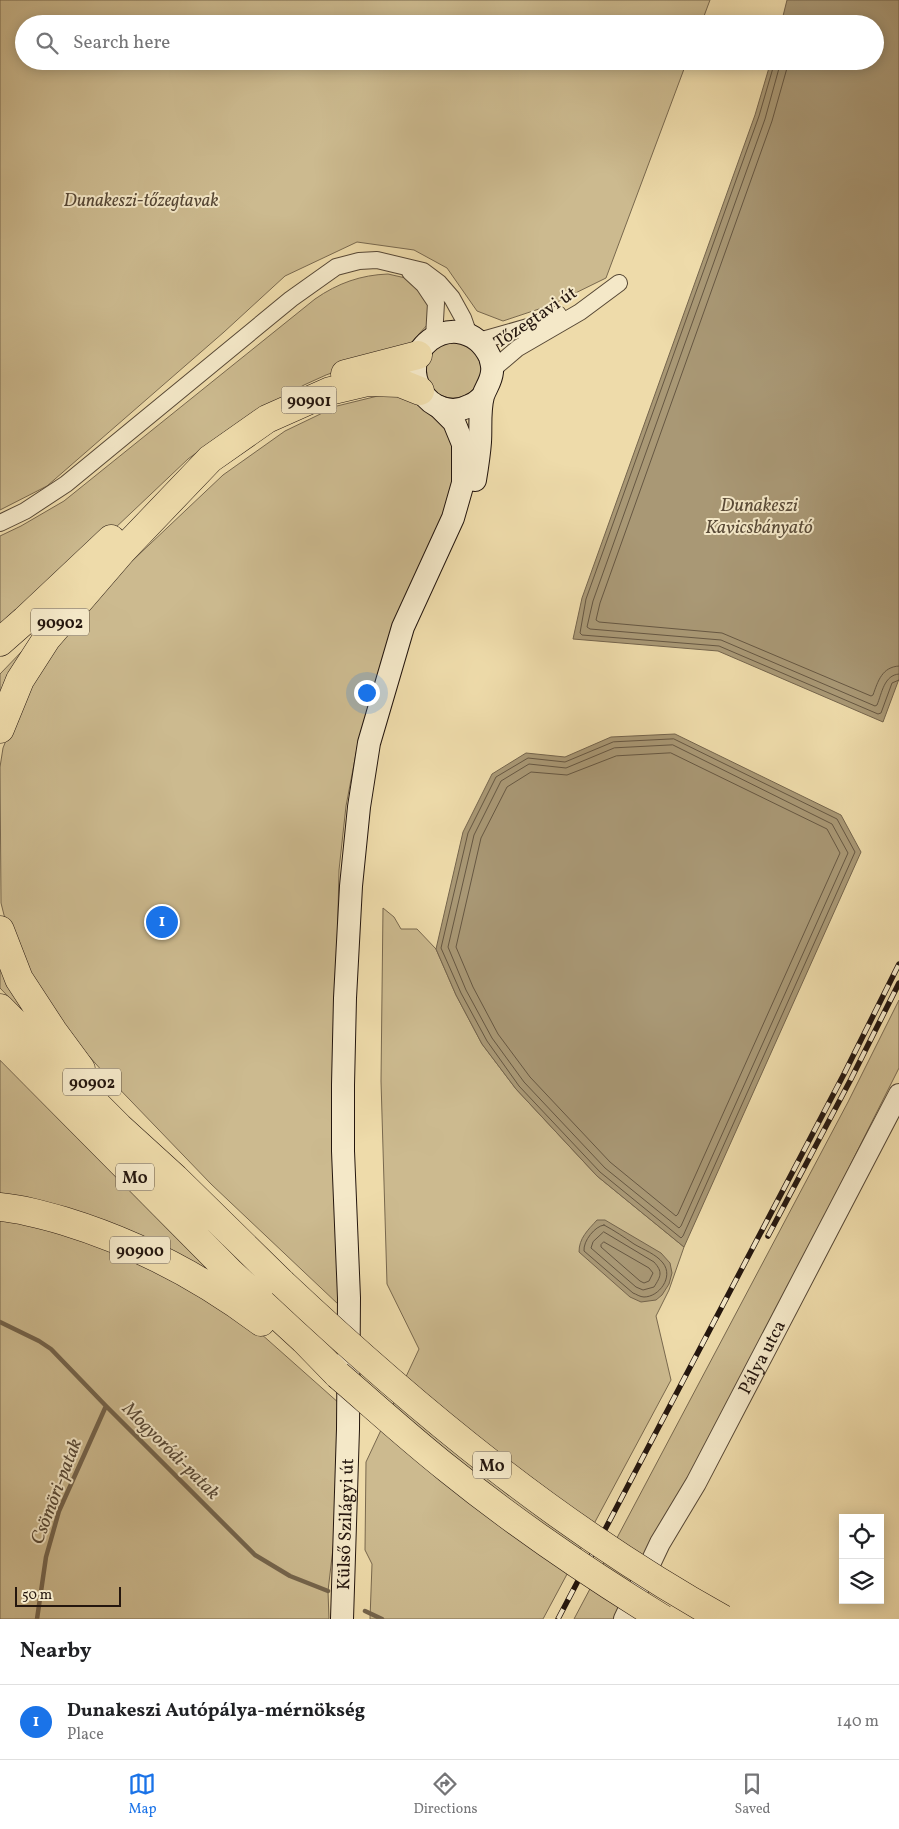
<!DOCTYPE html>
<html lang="en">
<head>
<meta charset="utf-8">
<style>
	:root { --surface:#fff; --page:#f6f6f6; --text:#202124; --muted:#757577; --line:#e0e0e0; --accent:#1a73e8 }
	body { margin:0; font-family:Vollkorn,serif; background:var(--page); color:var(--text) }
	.controls { position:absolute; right:15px; bottom:15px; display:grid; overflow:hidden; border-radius:0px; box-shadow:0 2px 12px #0003 }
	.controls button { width:45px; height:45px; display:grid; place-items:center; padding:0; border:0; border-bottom:1px solid var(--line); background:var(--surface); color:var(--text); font:25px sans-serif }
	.scale { position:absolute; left:15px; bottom:12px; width:106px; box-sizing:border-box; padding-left:5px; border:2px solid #24160e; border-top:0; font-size:14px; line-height:18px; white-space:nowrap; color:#24160e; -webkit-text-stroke:4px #f4e8c8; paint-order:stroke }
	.you { position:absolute; left:366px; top:692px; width:18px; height:18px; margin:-12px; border:4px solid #fff; border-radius:50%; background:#1a73e8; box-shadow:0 0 0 8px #1a73e833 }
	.badge { display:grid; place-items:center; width:32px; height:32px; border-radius:50%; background:var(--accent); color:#fff; font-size:16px; font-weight:700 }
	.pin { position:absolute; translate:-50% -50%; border:2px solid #fff; box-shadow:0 1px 5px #0006 }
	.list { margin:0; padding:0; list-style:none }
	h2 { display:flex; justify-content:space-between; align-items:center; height:65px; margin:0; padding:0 20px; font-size:21px }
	h2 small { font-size:16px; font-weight:400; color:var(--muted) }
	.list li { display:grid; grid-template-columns:32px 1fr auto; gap:15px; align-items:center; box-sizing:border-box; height:75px; padding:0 20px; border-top:1px solid var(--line) }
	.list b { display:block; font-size:19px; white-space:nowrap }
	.list p { margin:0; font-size:16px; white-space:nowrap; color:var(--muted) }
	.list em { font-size:16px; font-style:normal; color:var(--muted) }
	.icon { flex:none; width:28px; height:28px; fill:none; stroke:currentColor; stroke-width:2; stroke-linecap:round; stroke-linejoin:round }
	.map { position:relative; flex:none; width:899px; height:1619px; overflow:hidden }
	.search { position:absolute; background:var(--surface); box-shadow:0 2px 12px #0003; left:15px; right:15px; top:15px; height:55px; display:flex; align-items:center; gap:12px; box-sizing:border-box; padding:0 18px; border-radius:28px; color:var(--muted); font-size:19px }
	.sheet { height:140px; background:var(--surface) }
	nav { display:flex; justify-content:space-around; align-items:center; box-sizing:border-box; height:70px; border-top:1px solid var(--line); background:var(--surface); font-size:14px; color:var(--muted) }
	nav a { display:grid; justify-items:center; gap:2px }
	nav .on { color:var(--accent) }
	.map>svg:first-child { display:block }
	.green { fill:#ccba8f; stroke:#78684e }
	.water { fill:#a99875; stroke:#74644c }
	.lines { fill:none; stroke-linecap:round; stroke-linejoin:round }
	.shore { stroke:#665742; stroke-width:1 }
	.stream { stroke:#74644c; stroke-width:4.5 }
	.minor-casing { stroke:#564735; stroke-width:18 }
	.tertiary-casing { stroke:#564735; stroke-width:22 }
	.secondary-casing { stroke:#24160e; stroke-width:24 }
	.trunk-casing { stroke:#24160e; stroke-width:29 }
	.minor { stroke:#f4e8c8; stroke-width:16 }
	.tertiary { stroke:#f4e8c8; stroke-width:20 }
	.secondary { stroke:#f4e8c8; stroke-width:22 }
	.trunk { stroke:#eedbaa; stroke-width:28 }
	.rail-casing { stroke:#24160e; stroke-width:5.5 }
	.rail { stroke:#f4e8c8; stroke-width:4; stroke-dasharray:11; stroke-linecap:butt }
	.trunk-bridge-casing { stroke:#24160e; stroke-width:29; stroke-linecap:butt }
	.trunk-bridge { stroke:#eedbaa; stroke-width:28 }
	.labels { text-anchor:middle; stroke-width:4; stroke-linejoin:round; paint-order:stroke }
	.shield { fill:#f4e8c8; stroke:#625546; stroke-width:1 }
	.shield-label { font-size:16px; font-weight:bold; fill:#24160e }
	.park-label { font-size:18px; font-style:italic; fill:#564735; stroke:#f4e8c8 }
	.street-label { font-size:18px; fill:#24160e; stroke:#f4e8c8 }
	.water-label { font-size:19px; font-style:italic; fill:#594a37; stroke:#f4e8c8 }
</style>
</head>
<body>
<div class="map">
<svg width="899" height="1619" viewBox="0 0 899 1619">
	<rect width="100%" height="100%" fill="#eedbaa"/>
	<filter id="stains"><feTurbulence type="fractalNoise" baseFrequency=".004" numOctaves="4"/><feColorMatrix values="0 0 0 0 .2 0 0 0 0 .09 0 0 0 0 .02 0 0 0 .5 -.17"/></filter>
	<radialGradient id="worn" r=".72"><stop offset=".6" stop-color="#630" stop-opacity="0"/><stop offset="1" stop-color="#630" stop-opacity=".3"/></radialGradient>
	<path class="green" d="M 0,0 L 710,0 L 701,24 L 24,24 L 24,61 L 687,61 L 606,278 L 551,305 L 503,321 L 477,311 L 447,268 L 414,250 L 357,242 L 285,276 L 224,332 L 47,486 L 0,510 Z
		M 388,274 L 410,279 L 428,301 L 428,324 L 409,345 L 326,375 L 304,385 L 261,409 L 226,431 L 188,459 L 0,637 L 0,536 L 21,526 L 64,501 L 315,299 C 338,283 361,275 388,274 Z
		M425 370a28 28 0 1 1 56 0a28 28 0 1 1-56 0Z
		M 390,393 L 406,396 L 451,429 L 455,488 L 359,738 L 346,806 L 339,870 L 336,998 L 339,1305 L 211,1184 L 104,1073 L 53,1016 L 7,927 L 1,903 L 0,767 L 3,748 L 18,710 L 65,627 L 131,562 L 223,475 L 285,431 L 337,406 Z
		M 26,647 L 0,703 L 0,674 Z
		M 383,908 L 394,917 L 401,929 L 417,929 L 436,949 L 456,995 L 482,1044 L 516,1089 L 597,1176 L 684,1247 L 669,1290 L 656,1316 L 671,1380 L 543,1619 L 370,1619 L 372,1564 L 365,1550 L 366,1462 L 419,1349 L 387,1284 L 381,1081 Z
		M 0,956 L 36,1022 L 25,1014 L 0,988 Z
		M 899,1000 L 899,1068 L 816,1233 L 616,1619 L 574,1619 L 848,1102 Z
		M 0,1057 L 217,1274 L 0,1199 Z
		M 0,1212 L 80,1232 L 233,1309 L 340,1404 L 335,1531 L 328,1591 L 329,1619 L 0,1619 Z"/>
	<path class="water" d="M 787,0 L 899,0 L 899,679 L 883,722 L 718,651 L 573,639 L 582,598 L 755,115 L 771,61 L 875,61 L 875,24 L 781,24 Z
		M 675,734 L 841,815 L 861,852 L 684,1247 L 597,1176 L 516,1089 L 482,1044 L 456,995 L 436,949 L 463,832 L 492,774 L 526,753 L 565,757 L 611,737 Z
		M 597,1220 L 605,1220 L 661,1253 L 670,1263 L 672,1273 L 669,1284 L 662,1295 L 656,1300 L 641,1302 L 630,1297 L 579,1252 C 579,1238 588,1230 597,1220 Z"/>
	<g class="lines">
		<path class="shore" d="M 775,61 L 759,116 L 586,599 L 580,633 L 582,635 L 719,646 L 878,714 L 881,713 L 892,683 L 899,680
			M 781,61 L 765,119 L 593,601 L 587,627 L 590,629 L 721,640 L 875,706 L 877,705 C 882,693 884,675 899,674
			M 789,61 L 772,121 L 600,603 L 596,620 L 599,622 L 722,633 L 871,696 L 873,695 C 878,681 882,667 899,666
			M 674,739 L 837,819 L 855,852 L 683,1236 L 681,1238 L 600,1172 L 519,1086 L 487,1041 L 461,993 L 441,948 L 468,833 L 496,777 L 528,758 L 565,762 L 613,742 Z
			M 673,745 L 832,824 L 848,853 L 681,1226 L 679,1228 L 605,1168 L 524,1082 L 492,1038 L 466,990 L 448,947 L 474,835 L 501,781 L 529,764 L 566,768 L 614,748 Z
			M 671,753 L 827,829 L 840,853 L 678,1214 L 676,1216 L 610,1162 L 530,1077 L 498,1034 L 473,987 L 456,947 L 481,838 L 507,787 L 531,772 L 567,775 L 616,756 Z
			M 604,1225 C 615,1231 624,1237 634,1244 C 644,1250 656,1254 663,1263 C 674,1277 659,1297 644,1297 C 640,1297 636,1294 633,1293 L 584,1251 C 583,1241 595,1226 604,1225 Z
			M 604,1232 L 654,1262 C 663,1272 661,1276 654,1287 L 643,1290 L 636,1287 L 591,1248 L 593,1242 Z
			M 604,1242 L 649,1268 L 653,1273 L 649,1281 L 644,1283 L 640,1281 L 601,1247 L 601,1245 Z"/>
		<path class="stream" d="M 0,1322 L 39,1341 L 51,1349 L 106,1406 L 255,1555 L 290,1576 L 328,1591
			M 365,1611 L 382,1619
			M 37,1619 L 46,1557 L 59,1511 L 106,1406"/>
		<g class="minor-casing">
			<path id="minor" d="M 410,272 L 424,285 L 436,303 L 434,337
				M 479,341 L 528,327 L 558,314
				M 492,370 L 518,348 L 580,312 L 619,283
				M 0,523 L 25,511 L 66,484 L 291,299 L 336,267 L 359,261 L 377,260 L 423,271 L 439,283 L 452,298 L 463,318 L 469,335"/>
		</g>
		<g class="tertiary-casing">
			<g id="tertiary">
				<path id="s1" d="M 624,1619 L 660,1543 L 696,1483 L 899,1094"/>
			</g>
		</g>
		<g class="secondary-casing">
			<g id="secondary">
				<path d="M 475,480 C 477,468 479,455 480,442 C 481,427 479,411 483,396 C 486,387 491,382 492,372 C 493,367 491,361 490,357 C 484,344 473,334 458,332 C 448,331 438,334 430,340 C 393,369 431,427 471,405 C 476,403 480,399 483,396"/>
				<path id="s2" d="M 342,1619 L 348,1429 L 349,1298 L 343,1151 L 343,1085 L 345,998 L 351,886 L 359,807 L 369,743 L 403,627 L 453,518 L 463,483 L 463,444 L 454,422 L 439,407"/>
			</g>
		</g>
		<g class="trunk-casing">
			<path id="trunk" d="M 345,374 L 418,355
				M 0,642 L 25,620 L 111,539
				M 0,729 L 20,680 L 47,638 L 122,551 L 210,459 L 267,419 L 330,391 L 368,382 L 400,383 L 420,391
				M 0,930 L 19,979 L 53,1031 L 81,1069
				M 0,1008 L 119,1127 L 175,1178 L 282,1283
				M 0,1040 L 231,1273 L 304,1340 L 338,1375
				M 0,1207 C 22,1209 43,1215 64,1221 C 136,1243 201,1277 261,1322"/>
		</g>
		<use href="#minor" class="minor"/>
		<use href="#tertiary" class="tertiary"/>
		<use href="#secondary" class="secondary"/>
		<use href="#trunk" class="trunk"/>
		<g class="rail-casing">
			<path id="rail" d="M 768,1236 L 851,1079 L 899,983
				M 558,1619 L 844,1074 L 899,964"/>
		</g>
		<use href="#rail" class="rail"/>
		<g class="trunk-bridge-casing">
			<path id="trunk-bridge" d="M 282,1283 C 417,1410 561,1529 723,1619
				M 338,1375 C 374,1406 410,1439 448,1469 C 516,1524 588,1573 663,1619"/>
		</g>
		<use href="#trunk-bridge" class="trunk-bridge"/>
	</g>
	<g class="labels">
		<g class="shield">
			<rect x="281.5" y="386.5" width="55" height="27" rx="4"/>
			<rect x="31" y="608.5" width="58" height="27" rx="4"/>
			<rect x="63" y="1068.5" width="58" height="27" rx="4"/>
			<rect x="116" y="1163.5" width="38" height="27" rx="4"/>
			<rect x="110" y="1236.5" width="60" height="27" rx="4"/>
			<rect x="473" y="1451.5" width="38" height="27" rx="4"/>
		</g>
		<g class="shield-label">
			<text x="309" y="406">90901</text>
			<text x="60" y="628">90902</text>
			<text x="92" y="1088">90902</text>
			<text x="135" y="1183">M0</text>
			<text x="140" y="1256">90900</text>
			<text x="492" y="1471">M0</text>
		</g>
		<g class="park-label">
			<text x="141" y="206">Dunakeszi-tőzegtavak</text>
		</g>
		<g class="street-label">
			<text transform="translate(535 317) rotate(-34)" y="6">Tőzegtavi út</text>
			<text dy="6" stroke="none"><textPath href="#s1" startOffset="296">Pálya utca</textPath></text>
			<text dy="6" stroke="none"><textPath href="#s2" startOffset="95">Külső Szilágyi út</textPath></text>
		</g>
		<g class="water-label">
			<text x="759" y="511">Dunakeszi<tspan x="759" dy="22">Kavicsbányató</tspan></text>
			<text transform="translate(172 1450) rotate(45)" y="7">Mogyoródi-patak</text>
			<text transform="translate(55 1491) rotate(-69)" y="7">Csömöri-patak</text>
		</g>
	</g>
	<rect width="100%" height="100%" filter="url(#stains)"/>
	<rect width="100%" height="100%" fill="url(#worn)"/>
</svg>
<div class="controls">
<button><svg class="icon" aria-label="locate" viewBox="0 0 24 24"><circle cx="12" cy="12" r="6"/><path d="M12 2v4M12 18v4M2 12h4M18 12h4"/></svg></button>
<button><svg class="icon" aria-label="layers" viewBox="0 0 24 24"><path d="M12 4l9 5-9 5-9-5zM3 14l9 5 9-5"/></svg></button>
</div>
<div class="scale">50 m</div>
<div class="you"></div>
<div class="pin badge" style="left:162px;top:922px">1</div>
<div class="search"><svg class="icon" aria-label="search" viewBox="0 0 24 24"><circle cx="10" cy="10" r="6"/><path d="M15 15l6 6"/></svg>Search here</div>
</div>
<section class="sheet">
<h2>Nearby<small></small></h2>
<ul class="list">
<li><span class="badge">1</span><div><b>Dunakeszi Autópálya-mérnökség</b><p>Place</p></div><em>140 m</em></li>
</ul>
</section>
<nav>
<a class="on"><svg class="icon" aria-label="map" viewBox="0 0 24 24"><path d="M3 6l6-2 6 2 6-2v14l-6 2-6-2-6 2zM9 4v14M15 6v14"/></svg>Map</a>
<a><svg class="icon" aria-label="directions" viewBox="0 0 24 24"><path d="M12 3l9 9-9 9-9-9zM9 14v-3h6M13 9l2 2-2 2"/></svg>Directions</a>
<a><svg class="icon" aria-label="saved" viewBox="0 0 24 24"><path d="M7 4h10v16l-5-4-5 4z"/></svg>Saved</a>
</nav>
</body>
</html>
